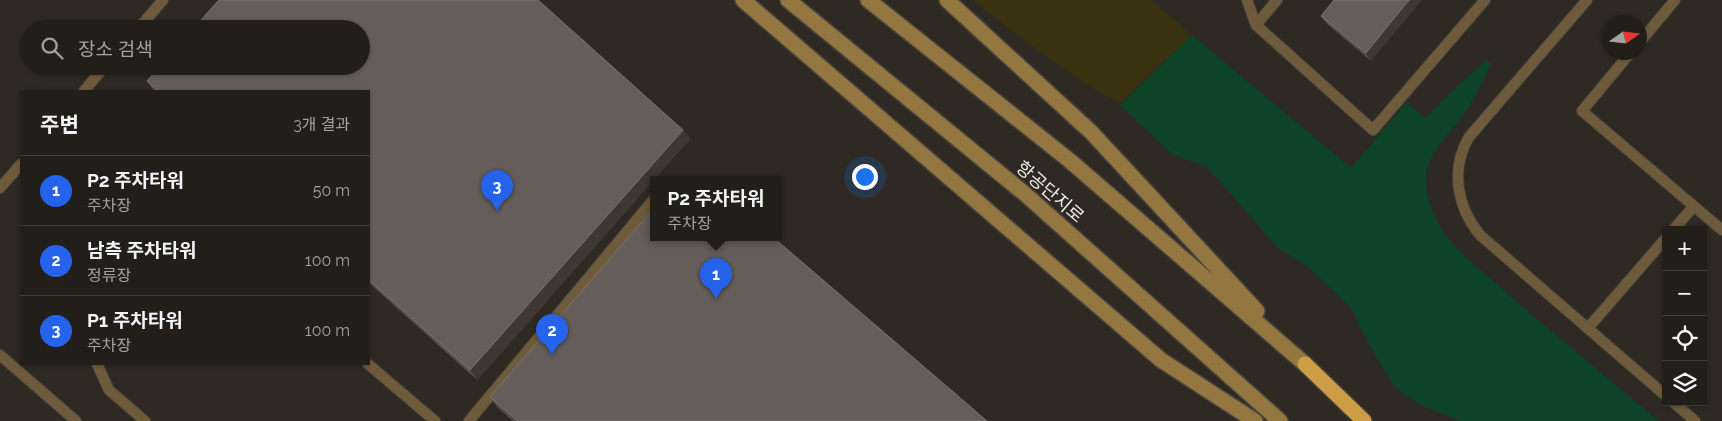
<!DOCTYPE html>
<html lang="ko">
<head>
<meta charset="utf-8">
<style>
	:root { --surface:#221f1a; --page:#2e2c27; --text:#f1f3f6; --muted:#a2a2a2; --line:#3f3d39; --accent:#2563eb }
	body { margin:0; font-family:Raleway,"Noto Sans KR",sans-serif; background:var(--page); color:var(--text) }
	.controls { position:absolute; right:15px; bottom:15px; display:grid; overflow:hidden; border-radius:0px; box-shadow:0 1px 4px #0004 }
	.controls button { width:45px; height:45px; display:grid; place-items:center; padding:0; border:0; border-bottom:1px solid var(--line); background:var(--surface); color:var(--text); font:25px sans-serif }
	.compass { position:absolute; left:1602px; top:15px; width:45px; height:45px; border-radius:50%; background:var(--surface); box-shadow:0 1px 4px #0004; rotate:76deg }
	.you { position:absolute; left:864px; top:176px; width:18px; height:18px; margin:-12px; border:4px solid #fff; border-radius:50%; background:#1a73e8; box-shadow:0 0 0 8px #1a73e833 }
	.badge { display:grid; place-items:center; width:32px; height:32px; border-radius:50%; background:var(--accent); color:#fff; font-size:16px; font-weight:700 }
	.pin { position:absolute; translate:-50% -41px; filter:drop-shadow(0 1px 2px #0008) }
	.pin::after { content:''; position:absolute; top:26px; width:18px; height:15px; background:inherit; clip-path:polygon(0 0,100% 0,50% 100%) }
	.popup { position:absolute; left:650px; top:176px; width:132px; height:65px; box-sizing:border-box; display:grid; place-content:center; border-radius:0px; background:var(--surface); filter:drop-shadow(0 1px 4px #0005); font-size:16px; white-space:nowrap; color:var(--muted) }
	.popup b { font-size:19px; color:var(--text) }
	.popup::after { content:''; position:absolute; left:50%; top:100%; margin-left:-10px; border:10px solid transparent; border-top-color:var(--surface) }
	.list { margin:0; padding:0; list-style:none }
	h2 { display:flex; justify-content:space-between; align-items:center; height:65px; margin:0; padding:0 20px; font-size:21px }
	h2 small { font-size:16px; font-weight:400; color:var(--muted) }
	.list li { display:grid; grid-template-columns:32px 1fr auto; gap:15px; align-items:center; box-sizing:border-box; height:70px; padding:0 20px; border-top:1px solid var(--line) }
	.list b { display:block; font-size:19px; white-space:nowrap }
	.list p { margin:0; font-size:16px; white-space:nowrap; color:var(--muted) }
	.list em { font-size:16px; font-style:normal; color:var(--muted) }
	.icon { flex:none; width:28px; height:28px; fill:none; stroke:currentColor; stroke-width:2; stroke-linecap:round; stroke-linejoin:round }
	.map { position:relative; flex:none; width:1722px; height:421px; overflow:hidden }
	.search { position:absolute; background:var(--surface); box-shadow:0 1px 4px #0004; left:20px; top:20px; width:350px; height:55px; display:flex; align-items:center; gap:12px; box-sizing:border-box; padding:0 18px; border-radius:28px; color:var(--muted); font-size:19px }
	.panel { position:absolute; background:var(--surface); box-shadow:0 1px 4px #0004; left:20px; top:90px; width:350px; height:275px; border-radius:0px }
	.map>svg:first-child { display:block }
	.green { fill:#0d4326 }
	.sand { fill:#3a3111 }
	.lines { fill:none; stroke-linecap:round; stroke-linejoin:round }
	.lane-casing { stroke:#49443e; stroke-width:12 }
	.secondary-casing { stroke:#49443e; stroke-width:18 }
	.highway-casing { stroke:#49443e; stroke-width:18 }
	.lane { stroke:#6e5b3b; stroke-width:10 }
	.secondary { stroke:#947640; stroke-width:15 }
	.highway { stroke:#cc9d44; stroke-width:15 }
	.wall { fill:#544c49 }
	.shaded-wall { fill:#3e3733 }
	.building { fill:#645d5a; stroke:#7a7370 }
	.labels { text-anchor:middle; stroke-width:4; stroke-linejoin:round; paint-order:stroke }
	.street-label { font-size:18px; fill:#eeebe7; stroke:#2e2923 }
</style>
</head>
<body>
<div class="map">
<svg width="1722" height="421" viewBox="0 0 1722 421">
	<rect width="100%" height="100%" fill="#2e2923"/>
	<path class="green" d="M 1192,35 L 1351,168 L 1407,102 L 1425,118 L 1452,91 L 1487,60 L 1491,64 C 1483,79 1477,95 1468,108 C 1455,130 1429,149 1426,175 C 1424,196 1436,223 1449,239 C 1466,260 1490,277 1510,296 C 1559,338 1609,379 1659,421 L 1460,421 L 1423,406 L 1395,388 L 1369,344 L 1351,308 L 1306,265 L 1279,249 L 1206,166 L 1173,155 L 1120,105 Z"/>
	<path class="sand" d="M 973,0 L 1151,0 L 1192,35 L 1120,104 C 1068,74 1019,38 973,0 Z"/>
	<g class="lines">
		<g class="lane-casing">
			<path id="lane" d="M 1247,0 L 1256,25 L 1373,130 L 1485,0
				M 1587,0 L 1469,137 C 1450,169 1457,207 1480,235 L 1666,396
				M 1256,25 L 1277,0
				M 138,29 L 163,0
				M 1640,42 L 1675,0
				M 1631,52 L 1582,111 L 1722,230
				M 84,91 L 105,66
				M 0,188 L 21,164
				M 1673,230 L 1694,206
				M 1588,328 L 1666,238
				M 0,355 L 76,421
				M 97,364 L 109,390 L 145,421
				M 368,364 L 435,421
				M 1673,402 L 1695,421
				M 469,421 L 654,199"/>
		</g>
		<g class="secondary-casing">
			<path id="secondary" d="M 743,0 L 1161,360 L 1255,421
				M 788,0 L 1025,194 L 1280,421
				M 868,0 L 1069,160 L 1305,364
				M 947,0 L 1091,132 L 1257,311"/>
		</g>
		<g class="highway-casing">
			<path id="highway" d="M 1305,364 L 1364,421"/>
		</g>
		<use href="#lane" class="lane"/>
		<use href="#secondary" class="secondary"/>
		<use href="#highway" class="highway"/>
	</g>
	<path class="wall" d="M 219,0 L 538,0 L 683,130 L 690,139 L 477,380 L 369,283 L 369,91 L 154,91 L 147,81 L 160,66 L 361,66 L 361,29 L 193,29 Z
		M 1334,0 L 1371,61 L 1327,24 L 1321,16 Z
		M 490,397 L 987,421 L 513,421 L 497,407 Z"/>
	<path class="shaded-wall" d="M 1409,0 L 1422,0 L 1371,61 L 1366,53 Z
		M 683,130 L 690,139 L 477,380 L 470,370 Z"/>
	<path class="building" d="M 219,0 L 538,0 L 683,130 L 470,370 L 369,280 L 369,91 L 158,91 L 147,81 L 160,66 L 361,66 L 361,29 L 193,29 Z
		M 1334,0 L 1409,0 L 1366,53 L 1321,16 Z
		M 654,208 L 654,238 L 774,238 L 987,421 L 518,421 L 490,397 Z"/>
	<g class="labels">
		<g class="street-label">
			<text transform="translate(1050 192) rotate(41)" y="6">항공단지로</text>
		</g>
	</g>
</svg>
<div class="controls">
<button>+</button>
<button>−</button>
<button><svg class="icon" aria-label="locate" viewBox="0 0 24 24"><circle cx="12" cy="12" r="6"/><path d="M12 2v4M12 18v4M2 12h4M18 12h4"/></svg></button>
<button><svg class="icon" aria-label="layers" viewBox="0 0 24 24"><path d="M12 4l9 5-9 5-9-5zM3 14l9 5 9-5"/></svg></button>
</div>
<svg class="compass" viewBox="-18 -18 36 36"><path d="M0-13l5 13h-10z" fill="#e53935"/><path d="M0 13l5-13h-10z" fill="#a2a2a2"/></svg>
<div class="you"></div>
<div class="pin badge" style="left:716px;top:299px">1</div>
<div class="popup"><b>P2 주차타워</b>주차장</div>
<div class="pin badge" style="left:552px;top:355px">2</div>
<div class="pin badge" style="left:497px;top:211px">3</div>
<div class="search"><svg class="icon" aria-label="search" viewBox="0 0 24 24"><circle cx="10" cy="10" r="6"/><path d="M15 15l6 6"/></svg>장소 검색</div>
<section class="panel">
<h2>주변<small>3개 결과</small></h2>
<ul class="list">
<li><span class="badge">1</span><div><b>P2 주차타워</b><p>주차장</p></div><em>50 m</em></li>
<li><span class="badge">2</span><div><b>남측 주차타워</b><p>정류장</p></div><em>100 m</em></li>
<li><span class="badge">3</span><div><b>P1 주차타워</b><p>주차장</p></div><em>100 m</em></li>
</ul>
</section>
</div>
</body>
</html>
